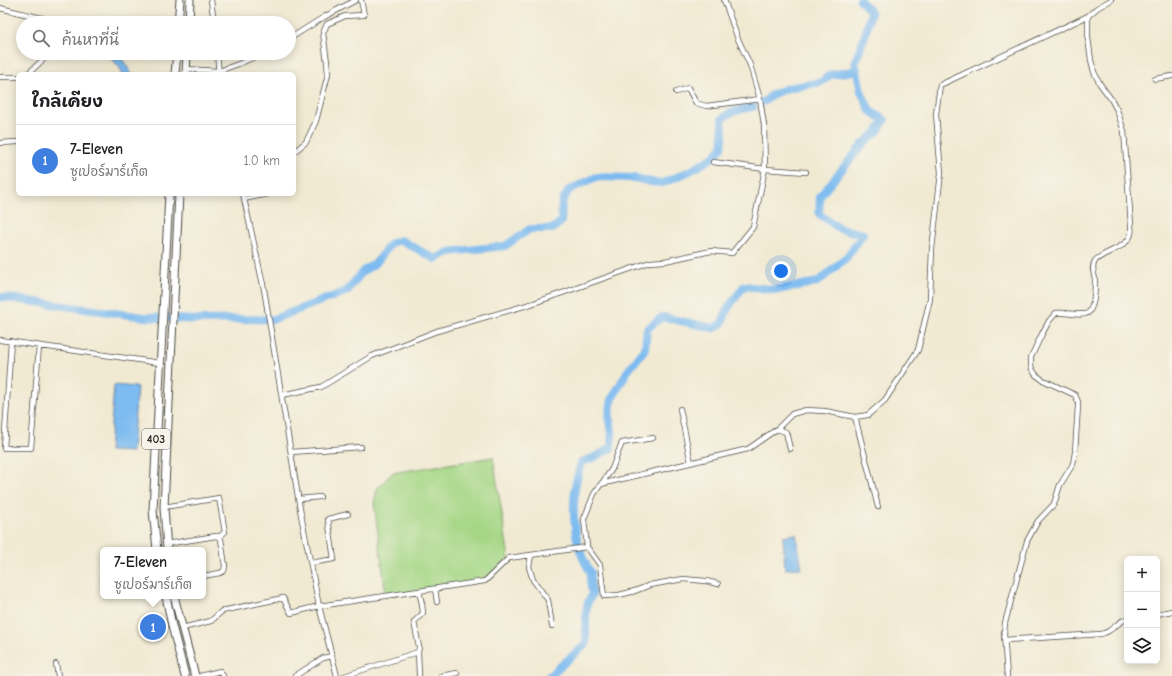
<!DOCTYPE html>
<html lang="th">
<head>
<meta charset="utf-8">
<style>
	:root { --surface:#fff; --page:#f2f2f2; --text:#202124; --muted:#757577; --line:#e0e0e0; --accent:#db2777 }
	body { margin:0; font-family:"Comic Neue","Playpen Sans Thai",sans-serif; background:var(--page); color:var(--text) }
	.controls { position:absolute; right:12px; bottom:12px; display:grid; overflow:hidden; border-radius:6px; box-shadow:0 2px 10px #0003 }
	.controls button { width:36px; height:36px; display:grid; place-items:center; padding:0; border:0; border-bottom:1px solid var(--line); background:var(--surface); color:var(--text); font:20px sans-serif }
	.you { position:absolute; left:781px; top:271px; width:14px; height:14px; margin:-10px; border:3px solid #fff; border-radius:50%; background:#1a73e8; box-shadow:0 0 0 6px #1a73e833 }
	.badge { display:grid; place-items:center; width:26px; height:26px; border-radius:50%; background:var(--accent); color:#fff; font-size:13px; font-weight:700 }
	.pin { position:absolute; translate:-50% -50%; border:2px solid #fff; box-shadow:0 1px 4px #0006 }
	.popup { position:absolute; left:100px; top:547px; width:106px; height:52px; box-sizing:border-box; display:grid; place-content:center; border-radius:6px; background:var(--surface); filter:drop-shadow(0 1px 3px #0005); font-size:13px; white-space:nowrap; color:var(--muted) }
	.popup b { font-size:15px; color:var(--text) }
	.popup::after { content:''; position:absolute; left:50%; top:100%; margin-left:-8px; border:8px solid transparent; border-top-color:var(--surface) }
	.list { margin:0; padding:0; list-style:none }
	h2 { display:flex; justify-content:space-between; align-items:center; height:52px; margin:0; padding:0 16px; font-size:17px }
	h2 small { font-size:13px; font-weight:400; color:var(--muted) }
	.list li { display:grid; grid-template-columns:26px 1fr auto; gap:12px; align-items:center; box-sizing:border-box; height:72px; padding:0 16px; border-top:1px solid var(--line) }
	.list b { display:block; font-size:15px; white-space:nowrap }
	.list p { margin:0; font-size:13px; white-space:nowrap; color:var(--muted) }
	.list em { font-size:13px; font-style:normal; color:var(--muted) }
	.icon { flex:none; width:22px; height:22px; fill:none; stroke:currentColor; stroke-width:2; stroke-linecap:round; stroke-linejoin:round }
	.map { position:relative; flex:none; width:1172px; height:676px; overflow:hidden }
	.search { position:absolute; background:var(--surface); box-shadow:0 2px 10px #0003; left:16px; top:16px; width:280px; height:44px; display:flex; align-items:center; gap:10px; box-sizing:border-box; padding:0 14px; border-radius:22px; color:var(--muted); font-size:15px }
	.panel { position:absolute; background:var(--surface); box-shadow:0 2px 10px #0003; left:16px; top:72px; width:280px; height:124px; border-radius:6px }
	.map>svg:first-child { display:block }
	.green { fill:#a6d786; stroke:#688158 }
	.water { fill:#7dbbf0; stroke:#54738e }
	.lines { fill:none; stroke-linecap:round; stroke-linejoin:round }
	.river { stroke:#7dbbf0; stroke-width:8 }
	.minor-casing { stroke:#494844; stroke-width:6 }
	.highway-casing { stroke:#494844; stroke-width:9 }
	.minor { stroke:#fff; stroke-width:4.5 }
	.highway { stroke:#fff; stroke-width:7 }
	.labels { text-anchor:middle; stroke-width:4; stroke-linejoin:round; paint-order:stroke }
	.shield { fill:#f7f3e8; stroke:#686764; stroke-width:1 }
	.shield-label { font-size:12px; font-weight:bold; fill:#2b2b2b }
</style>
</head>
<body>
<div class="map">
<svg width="1172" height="676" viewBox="0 0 1172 676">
	<rect width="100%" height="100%" fill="#f7f3e8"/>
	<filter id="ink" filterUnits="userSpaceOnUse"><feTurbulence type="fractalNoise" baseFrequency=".025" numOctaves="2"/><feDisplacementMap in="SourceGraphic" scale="8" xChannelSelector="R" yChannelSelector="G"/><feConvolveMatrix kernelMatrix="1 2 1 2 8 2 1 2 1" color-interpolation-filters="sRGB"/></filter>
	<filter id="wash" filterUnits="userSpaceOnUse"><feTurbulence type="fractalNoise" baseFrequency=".012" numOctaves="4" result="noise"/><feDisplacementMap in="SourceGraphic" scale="16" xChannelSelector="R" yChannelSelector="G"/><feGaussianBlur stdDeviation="0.9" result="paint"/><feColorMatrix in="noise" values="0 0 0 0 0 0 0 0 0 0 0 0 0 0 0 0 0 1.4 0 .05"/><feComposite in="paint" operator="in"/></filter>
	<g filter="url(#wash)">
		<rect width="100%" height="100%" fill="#f1ead3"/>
		<path class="green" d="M 493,457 L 509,558 L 485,581 L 386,596 L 374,503 L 377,489 L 392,473 Z"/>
		<path class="water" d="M 107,53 L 118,53 L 132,74 L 122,74 L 120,68 Z
			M 114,385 L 137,387 L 132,452 L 109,451 Z
			M 796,534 L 802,568 L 785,569 L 783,536 Z"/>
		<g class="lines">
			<path class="river" d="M 762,102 L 765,101 L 773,94 L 788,88 L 821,82 L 830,75 L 857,70
				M 0,297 L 144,317 L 197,320 L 274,319 L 347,291 L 363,271 L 376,263 L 391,243 L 401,240 L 435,259 L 449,252 L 505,246 L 530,229 L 552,229 L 561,222 L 562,202 L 569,190 L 596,177 L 635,178 L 651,182 L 663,183 L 690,171 L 715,156 L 722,147 L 723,139 L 722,119 C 730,111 742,109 753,107
				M 549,676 L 586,644 L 586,611 L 588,602 L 592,595 L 590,579 L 591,573 C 575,549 572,518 575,489 C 576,480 579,471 581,462 L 593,458 L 611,448 L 612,432 L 609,416 L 612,399 L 627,372 L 645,349 L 647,329 L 662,317 L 714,328 L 722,323 L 728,308 L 744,286 L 777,290 L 818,282 L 846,258 L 863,234 L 840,229 L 819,214 L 820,196 L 864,143 L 877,132 L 885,120 L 870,111 L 861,91 L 855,62 L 865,35 L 871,12 L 860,0"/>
		</g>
	</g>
	<g filter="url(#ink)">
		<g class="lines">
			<g class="minor-casing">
				<path id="minor" d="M 211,0 L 214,23
					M 0,8 L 62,23
					M 289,39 L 324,17 L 356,0
					M 217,53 L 219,74
					M 186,69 L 219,71 L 241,63 L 263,53
					M 27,74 L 32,70 L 50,53
					M 0,77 L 18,77
					M 1155,79 L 1172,76
					M 676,92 L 688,88 L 696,103 L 706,106 L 760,99
					M 0,143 L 18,142
					M 294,152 L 306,142 L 316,121 L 328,74 L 327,62 L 323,33 L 327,24 L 345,16 L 364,15 L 361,0
					M 713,162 L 765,169 L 806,172
					M 243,194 L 264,289 L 301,515 L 319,606 L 337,676
					M 244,199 L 268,194
					M 0,340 L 160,363
					M 11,341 L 4,448 L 31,448 L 39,346
					M 282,395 L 321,387 L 372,356 L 437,331 L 531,304 L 650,262 L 665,261 L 711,251 L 732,253 L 753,227 L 765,169 L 764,125 L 760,99 L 750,65 L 738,39 L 724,0
					M 680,409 L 691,463
					M 855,417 L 878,507
					M 777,429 L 792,414 L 806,410 L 825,411 L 855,417 L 868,415 L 885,400 L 918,350 L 930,299 L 932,249 L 941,173 L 936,114 L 940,85 L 1088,16
					M 291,452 L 361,447
					M 602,483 L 612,469 L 619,450 L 622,443 L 653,438
					M 299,499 L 320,497
					M 164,507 L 219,498 L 225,532 L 219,537
					M 166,544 L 216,536 L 219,537 L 221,539 L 225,566 L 224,571 L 220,573 L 203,576
					M 587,547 L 584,519 L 594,494 L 601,484 L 748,449 L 777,429 L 786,432 L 790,449
					M 531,555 L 529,567 L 533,580 L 548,600 L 552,626
					M 311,563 L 334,559 L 328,519 L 348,514
					M 435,589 L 437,602
					M 1157,614 L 1172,611
					M 182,628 L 211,621 L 222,611 L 283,598 L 291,613 L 319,606 L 485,581 L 509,558 L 587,547 L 600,565 L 604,596 L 619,595 L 635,591 L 650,585 L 683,579 L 706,581 L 718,584
					M 1005,640 L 1101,634 C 1104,633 1108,632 1110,630 C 1117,626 1119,621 1127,619
					M 418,652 L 419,676
					M 56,664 L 58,676
					M 200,676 L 220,671 L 223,676
					M 295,676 L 323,658 L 332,656
					M 344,676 L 418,652 L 419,647 L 414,622 L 423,613 L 422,604 L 419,591
					M 441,676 L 457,673
					M 1007,676 L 1004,634 L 1005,623 L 1027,541 L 1038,521 L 1054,504 L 1060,485 L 1073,464 L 1075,452 L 1078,406 L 1078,402 L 1075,395 L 1043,380 L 1036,375 L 1032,369 L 1031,365 L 1031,357 L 1042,334 L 1049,321 L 1056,313 C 1064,311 1083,318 1089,312 C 1095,304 1095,289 1095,279 C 1094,274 1091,267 1095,261 C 1097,258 1102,256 1105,254 C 1113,250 1128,245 1131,234 C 1132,231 1131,228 1131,225 L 1124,131 L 1117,110 L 1111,99 L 1100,84 L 1094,72 L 1091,60 L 1088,38 L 1088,16 L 1097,8 L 1111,0"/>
			</g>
			<g class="highway-casing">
				<path id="highway" d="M 178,23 L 180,0
					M 189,23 L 190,0
					M 175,74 L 177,53
					M 186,74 L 187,53
					M 157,550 L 153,510 L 169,194
					M 167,550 L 164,507 L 179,194
					M 166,596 L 172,626 L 185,676
					M 174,596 L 195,676"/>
			</g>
			<use href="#minor" class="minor"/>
			<use href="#highway" class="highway"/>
		</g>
	</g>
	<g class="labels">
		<rect class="shield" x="142" y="429" width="28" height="20" rx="3"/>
		<g class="shield-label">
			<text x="156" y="443">403</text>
		</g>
	</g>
</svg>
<div class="controls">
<button>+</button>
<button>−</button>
<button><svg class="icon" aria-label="layers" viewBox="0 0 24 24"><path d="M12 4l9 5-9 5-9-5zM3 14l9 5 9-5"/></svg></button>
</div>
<div class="you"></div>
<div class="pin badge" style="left:153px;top:627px;background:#3f7fe0">1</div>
<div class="popup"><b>7-Eleven</b>ซูเปอร์มาร์เก็ต</div>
<div class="search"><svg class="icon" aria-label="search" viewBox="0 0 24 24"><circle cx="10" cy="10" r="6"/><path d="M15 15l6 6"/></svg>ค้นหาที่นี่</div>
<section class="panel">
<h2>ใกล้เคียง<small></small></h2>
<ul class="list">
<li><span class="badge" style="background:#3f7fe0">1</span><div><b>7-Eleven</b><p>ซูเปอร์มาร์เก็ต</p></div><em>1.0 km</em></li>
</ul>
</section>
</div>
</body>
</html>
